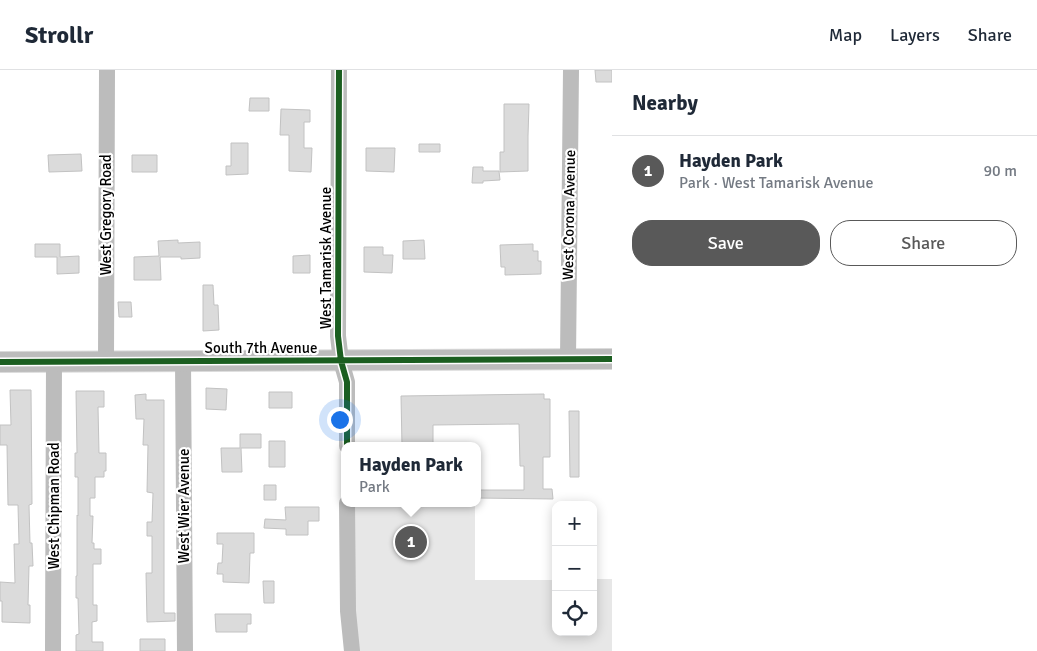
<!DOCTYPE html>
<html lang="en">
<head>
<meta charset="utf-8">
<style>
	:root { --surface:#fff; --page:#f6f6f7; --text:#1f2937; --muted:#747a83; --line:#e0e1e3; --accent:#595959 }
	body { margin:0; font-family:Signika,sans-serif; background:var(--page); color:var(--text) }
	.controls { position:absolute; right:15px; bottom:15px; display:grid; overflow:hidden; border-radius:10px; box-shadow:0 2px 12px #0003 }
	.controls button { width:45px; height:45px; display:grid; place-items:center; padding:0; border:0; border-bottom:1px solid var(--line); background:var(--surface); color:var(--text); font:25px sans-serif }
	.you { position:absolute; left:339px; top:349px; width:18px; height:18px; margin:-12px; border:4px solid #fff; border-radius:50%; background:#1a73e8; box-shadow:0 0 0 8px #1a73e833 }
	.badge { display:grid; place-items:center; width:32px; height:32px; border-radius:50%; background:var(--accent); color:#fff; font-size:16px; font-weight:700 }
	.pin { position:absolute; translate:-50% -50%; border:2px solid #fff; box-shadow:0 1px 5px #0006 }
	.popup { position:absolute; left:341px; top:372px; width:140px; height:65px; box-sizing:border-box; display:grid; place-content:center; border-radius:10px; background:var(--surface); filter:drop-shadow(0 1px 4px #0005); font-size:16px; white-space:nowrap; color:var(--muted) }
	.popup b { font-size:19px; color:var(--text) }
	.popup::after { content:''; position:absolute; left:50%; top:100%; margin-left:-10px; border:10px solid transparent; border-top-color:var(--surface) }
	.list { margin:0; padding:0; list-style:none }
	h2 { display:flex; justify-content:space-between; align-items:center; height:65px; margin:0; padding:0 20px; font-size:21px }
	h2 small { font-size:16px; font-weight:400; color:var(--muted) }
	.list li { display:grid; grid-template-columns:32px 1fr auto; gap:15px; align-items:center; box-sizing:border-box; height:70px; padding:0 20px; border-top:1px solid var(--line) }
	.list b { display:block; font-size:19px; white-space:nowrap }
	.list p { margin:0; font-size:16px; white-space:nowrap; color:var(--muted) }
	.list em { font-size:16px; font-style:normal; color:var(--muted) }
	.actions { display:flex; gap:10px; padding:15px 20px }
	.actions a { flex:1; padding:11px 0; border:1px solid var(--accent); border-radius:20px; text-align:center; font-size:18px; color:var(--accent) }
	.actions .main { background:var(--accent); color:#fff }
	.icon { flex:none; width:28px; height:28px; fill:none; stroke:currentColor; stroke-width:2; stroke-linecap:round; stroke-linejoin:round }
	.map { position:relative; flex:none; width:612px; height:581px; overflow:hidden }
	header { display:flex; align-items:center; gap:30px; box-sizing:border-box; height:70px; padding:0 25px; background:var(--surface); border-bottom:1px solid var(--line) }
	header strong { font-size:24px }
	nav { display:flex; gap:28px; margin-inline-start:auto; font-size:18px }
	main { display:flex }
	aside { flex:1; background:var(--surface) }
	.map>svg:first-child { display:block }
	.green { fill:#e7e7e7 }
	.building { fill:#dbdbdb; stroke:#c2c2c2 }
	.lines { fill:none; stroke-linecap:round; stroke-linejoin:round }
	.major-casing { stroke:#dbdbdb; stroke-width:22 }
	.minor { stroke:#bcbcbc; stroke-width:16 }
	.major { stroke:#bcbcbc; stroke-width:20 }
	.cycleway-casing { stroke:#fff; stroke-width:9 }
	.cycleway { stroke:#1b5e20; stroke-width:6 }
	.labels { text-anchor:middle; stroke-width:4.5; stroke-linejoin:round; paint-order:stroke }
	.street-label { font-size:15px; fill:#000; stroke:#fff }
</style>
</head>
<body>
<header>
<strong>Strollr</strong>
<nav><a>Map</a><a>Layers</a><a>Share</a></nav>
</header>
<main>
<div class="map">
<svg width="612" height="581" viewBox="0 0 612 581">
	<rect width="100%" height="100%" fill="#fff"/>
	<path class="green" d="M 347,435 L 475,435 L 475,510 L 556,510 L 556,562 L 593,562 L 593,509 L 612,509 L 612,581 L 351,581 Z"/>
	<path class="building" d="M 595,0 L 612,0 L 612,12 L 596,12 Z
		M 250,28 L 269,28 L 269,41 L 249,41 Z
		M 504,34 L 529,34 L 528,66 L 528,101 L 500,102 L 500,82 L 504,82 Z
		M 281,39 L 310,40 L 310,52 L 304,52 L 304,78 L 312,78 L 311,102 L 289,101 L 289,65 L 280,65 Z
		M 231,73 L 248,73 L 248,104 L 226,105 L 226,96 L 231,96 Z
		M 419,74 L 440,74 L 440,82 L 419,82 Z
		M 366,78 L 395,78 L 394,102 L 366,101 Z
		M 81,84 L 82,101 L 49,102 L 48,85 Z
		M 132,85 L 157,85 L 157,102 L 132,102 Z
		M 473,97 L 483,97 L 483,101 L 499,101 L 500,110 L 483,111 L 483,113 L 472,113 Z
		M 178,170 L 178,173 L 200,172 L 200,188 L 181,189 L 181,187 L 160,187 L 161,210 L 134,210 L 134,187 L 159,186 L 158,171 Z
		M 424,170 L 425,189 L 403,189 L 403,171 Z
		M 35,174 L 60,174 L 60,187 L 79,186 L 79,203 L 57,204 L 57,187 L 35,187 Z
		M 533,174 L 533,181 L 538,181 L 538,191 L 541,191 L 541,204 L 505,205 L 505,197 L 501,197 L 500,175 Z
		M 364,177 L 383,177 L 383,185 L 393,185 L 392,203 L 364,202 Z
		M 310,185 L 310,203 L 293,203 L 293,186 Z
		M 203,215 L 213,215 L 214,235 L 218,235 L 219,260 L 203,261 Z
		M 118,232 L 131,232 L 132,247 L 119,247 Z
		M 206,318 L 227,319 L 226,340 L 206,339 Z
		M 10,320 L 31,320 L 32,434 L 29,435 L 30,473 L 32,473 L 33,496 L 29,496 L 28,535 L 30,535 L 30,553 L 2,552 L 2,531 L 0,531 L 0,512 L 15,513 L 14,474 L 19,474 L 18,435 L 8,435 L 7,375 L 0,375 L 0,355 L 11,355 Z
		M 76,321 L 104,321 L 104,337 L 98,337 L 99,383 L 106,383 L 106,401 L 104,401 L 104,407 L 95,407 L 95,428 L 90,428 L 90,446 L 93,446 L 92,473 L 94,473 L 94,479 L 101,479 L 101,494 L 93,494 L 93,535 L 97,535 L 97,551 L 92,552 L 92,572 L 103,572 L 103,581 L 76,581 L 76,565 L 79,564 L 78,528 L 76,528 L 76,506 L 77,506 L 77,445 L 78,446 L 78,407 L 75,407 L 75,383 L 77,383 Z
		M 269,322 L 292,322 L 292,338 L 269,338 Z
		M 146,324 L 146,330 L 164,330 L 164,543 L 175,543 L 175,551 L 147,552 L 146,503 L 152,503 L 152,466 L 147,466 L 147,452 L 152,452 L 153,423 L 147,422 L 148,375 L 143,375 L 144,349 L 136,349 L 135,325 Z
		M 544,324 L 544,329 L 550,329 L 550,387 L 543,387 L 543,419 L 552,419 L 553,429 L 477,428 L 477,420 L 524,420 L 524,396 L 520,396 L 519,354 L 433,355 L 433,376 L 402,376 L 401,326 Z
		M 569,341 L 579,341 L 579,407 L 570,407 Z
		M 240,364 L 261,364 L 261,378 L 241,378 L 242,402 L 222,402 L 221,378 L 240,378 Z
		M 269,371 L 285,371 L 285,397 L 269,397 Z
		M 264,415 L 276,415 L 276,430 L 264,430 Z
		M 285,437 L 319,437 L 319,451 L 308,451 L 308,465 L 286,465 L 286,459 L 264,458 L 265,449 L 286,450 Z
		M 217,463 L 254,463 L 254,483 L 250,483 L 249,513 L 223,512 L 223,504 L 217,504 L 218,493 L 222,493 L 223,474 L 217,474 Z
		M 263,511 L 274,511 L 274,533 L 264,533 Z
		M 215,544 L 251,544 L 251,554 L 247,554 L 247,562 L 216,562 Z
		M 140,569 L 165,569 L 165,581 L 140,581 Z"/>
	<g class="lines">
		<g class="major-casing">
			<path id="major" d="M 0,292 L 612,289"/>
		</g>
		<path class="minor" d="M 339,0 L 338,266 L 341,291 L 347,312 L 347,376
			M 568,289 L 571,0
			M 183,290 L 185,581
			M 106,291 L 107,0
			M 347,433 L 348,541 L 352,581
			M 53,581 L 54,291"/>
		<use href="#major" class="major"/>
		<g class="cycleway-casing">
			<path id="cycleway" d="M 339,0 L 338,266 L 341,291 L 347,312 L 347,376
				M 0,292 L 612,289"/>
		</g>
		<use href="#cycleway" class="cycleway"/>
	</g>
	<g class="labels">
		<g class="street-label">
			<text transform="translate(106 145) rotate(-90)" y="5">West Gregory Road</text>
			<text transform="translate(569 145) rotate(-89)" y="5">West Corona Avenue</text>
			<text transform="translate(326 188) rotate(-90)" y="5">West Tamarisk Avenue</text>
			<text x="261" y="283">South 7th Avenue</text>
			<text transform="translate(54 436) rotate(-90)" y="5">West Chipman Road</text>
			<text transform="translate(184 436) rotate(-90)" y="5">West Wier Avenue</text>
		</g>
	</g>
</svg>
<div class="controls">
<button>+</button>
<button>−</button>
<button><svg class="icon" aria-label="locate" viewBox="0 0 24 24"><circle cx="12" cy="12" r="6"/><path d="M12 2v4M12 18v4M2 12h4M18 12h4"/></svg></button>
</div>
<div class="you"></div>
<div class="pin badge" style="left:411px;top:472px">1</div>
<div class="popup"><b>Hayden Park</b>Park</div>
</div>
<aside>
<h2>Nearby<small></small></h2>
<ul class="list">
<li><span class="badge">1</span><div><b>Hayden Park</b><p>Park · West Tamarisk Avenue</p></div><em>90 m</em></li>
</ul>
<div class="actions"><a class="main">Save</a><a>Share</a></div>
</aside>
</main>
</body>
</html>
